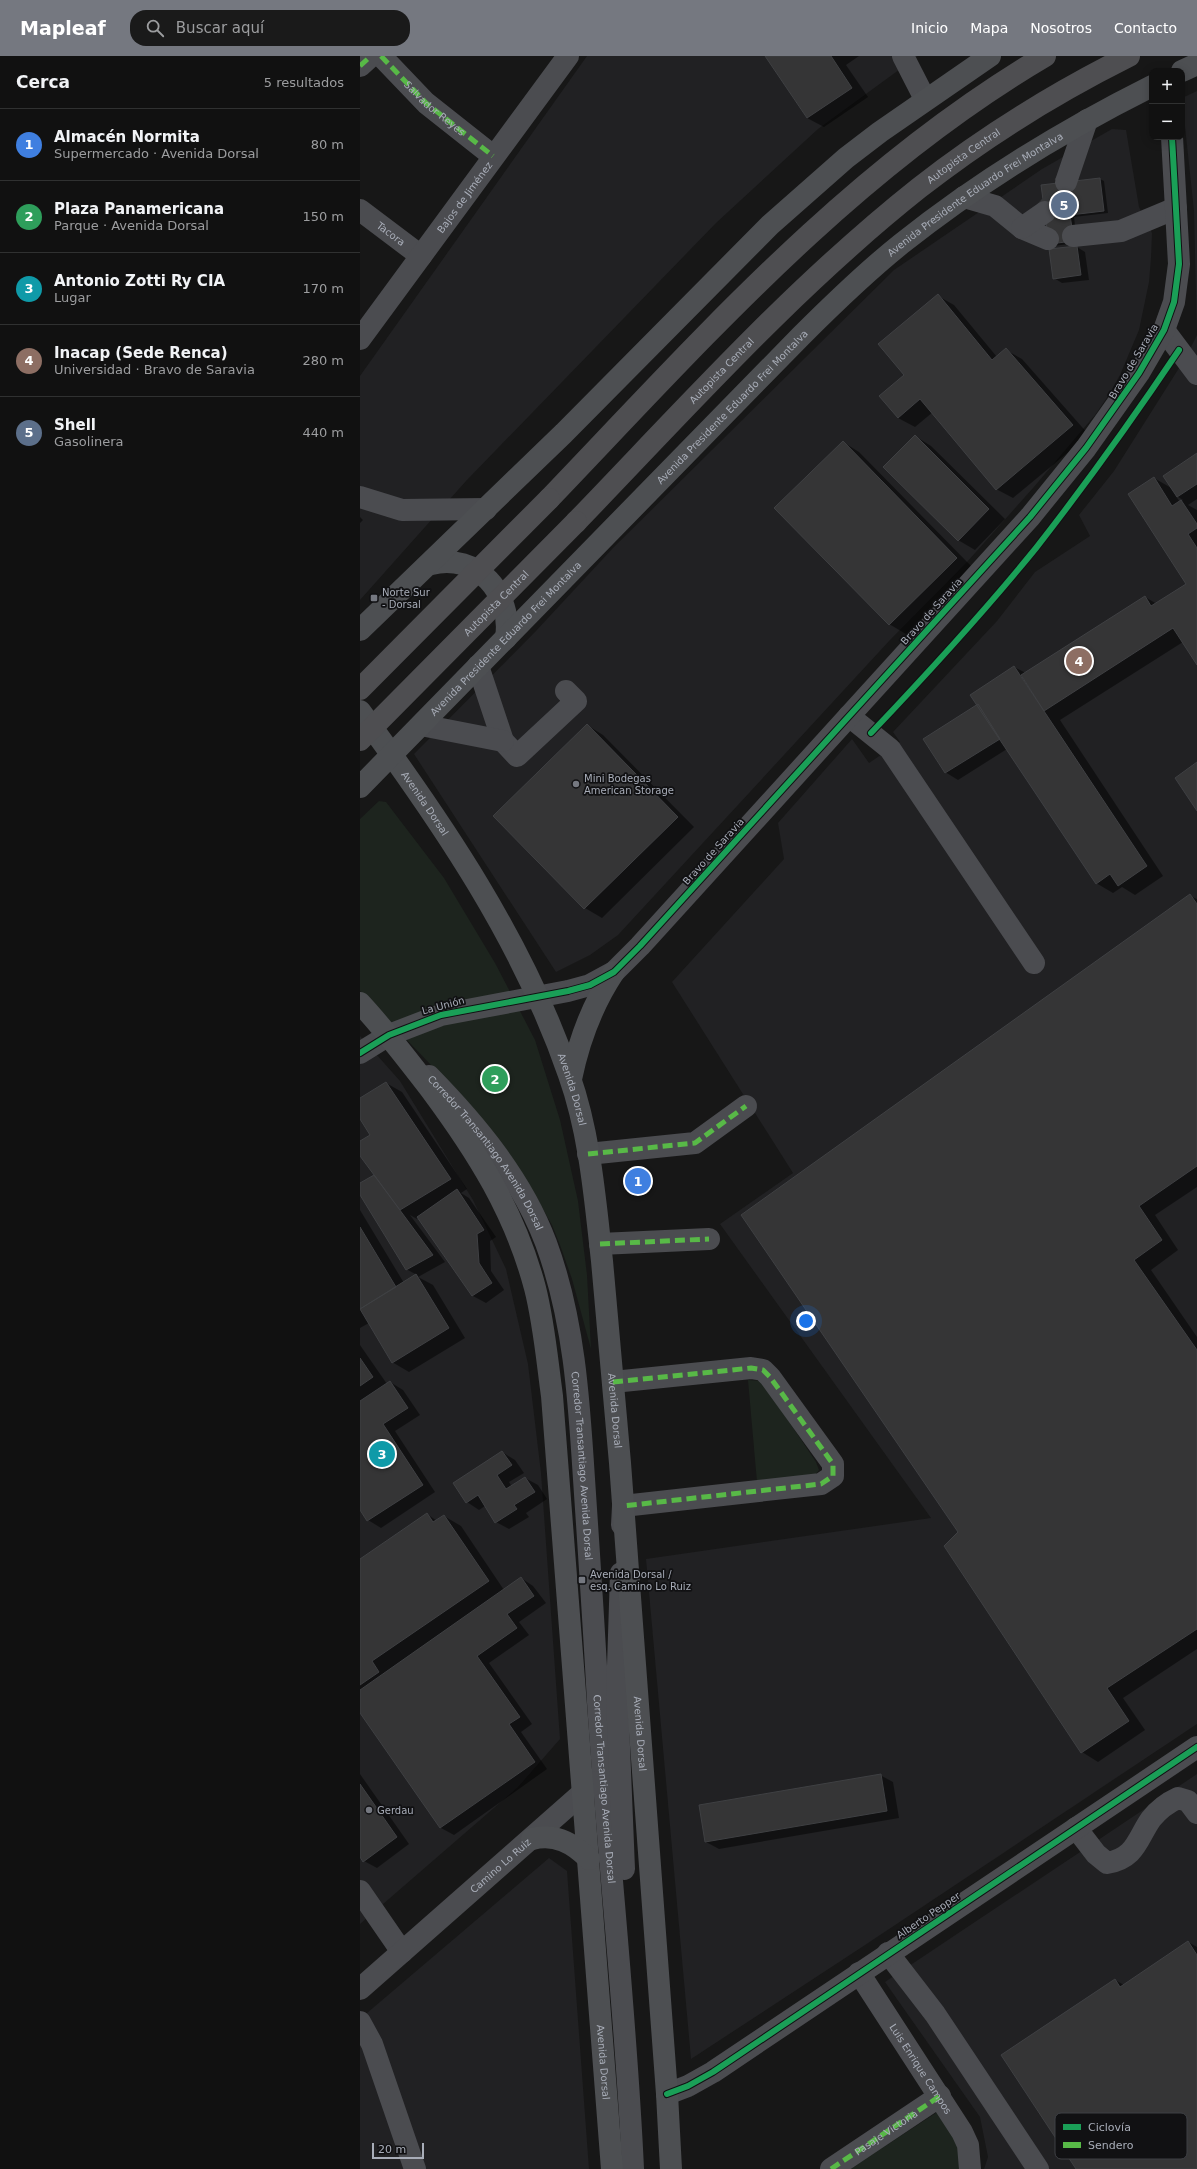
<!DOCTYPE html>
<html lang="es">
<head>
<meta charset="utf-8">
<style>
	:root { --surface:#111; --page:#1a1a1a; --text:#f1f3f6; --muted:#9c9d9f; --line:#303131; --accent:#757880 }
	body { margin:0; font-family:"DejaVu Sans",sans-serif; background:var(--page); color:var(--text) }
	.controls { position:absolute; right:12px; top:12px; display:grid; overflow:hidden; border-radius:8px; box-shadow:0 2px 10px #0003 }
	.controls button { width:36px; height:36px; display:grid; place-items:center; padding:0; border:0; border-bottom:1px solid var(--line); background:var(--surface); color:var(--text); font:20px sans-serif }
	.scale { position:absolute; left:12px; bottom:10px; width:52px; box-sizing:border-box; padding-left:4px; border:2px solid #a8adb8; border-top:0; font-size:11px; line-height:14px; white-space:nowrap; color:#a8adb8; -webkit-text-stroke:3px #111113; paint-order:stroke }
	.you { position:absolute; left:446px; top:1265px; width:14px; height:14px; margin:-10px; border:3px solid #fff; border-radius:50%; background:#1a73e8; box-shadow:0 0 0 6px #1a73e833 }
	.badge { display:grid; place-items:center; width:26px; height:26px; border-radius:50%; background:var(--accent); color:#fff; font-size:13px; font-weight:700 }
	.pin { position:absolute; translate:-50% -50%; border:2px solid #fff; box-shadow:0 1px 4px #0006 }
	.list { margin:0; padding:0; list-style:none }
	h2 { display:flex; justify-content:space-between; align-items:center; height:52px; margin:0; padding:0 16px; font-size:17px }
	h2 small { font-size:13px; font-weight:400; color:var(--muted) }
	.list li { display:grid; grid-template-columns:26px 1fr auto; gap:12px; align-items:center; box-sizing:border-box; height:72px; padding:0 16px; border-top:1px solid var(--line) }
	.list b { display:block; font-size:15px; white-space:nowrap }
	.list p { margin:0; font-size:13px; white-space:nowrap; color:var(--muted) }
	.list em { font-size:13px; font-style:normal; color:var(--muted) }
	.icon { flex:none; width:22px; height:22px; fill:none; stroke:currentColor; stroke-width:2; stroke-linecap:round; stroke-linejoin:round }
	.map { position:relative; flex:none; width:837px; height:2113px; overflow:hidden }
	header { display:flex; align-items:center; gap:24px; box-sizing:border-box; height:56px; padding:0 20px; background:var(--accent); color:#fff }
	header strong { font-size:19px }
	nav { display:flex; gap:22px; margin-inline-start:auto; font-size:14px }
	.search { width:280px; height:36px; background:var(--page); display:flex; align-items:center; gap:10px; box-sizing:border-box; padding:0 14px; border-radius:16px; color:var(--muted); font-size:15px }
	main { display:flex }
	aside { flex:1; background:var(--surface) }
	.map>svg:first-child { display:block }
	.built { fill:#212123 }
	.green { fill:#1d241e }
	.shadow { fill:#0007; fill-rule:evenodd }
	.building { fill:#353536; stroke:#3f4043 }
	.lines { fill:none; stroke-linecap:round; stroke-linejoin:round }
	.minor-tunnel { stroke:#343537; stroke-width:22; stroke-dasharray:22 11; stroke-linecap:butt }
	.minor { stroke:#4b4c50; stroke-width:22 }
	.major { stroke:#4d4f52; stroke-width:22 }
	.highway { stroke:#4e4e51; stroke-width:22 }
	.highway-bridge { stroke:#4e4e51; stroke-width:22 }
	.quiet { stroke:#58b947; stroke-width:5; stroke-dasharray:10 5; stroke-linecap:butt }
	.cycleway-casing { stroke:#111113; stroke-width:8 }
	.cycleway { stroke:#1a9f57; stroke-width:6 }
	.poi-dot { fill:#757880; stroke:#111113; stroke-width:1.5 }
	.labels { text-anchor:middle; stroke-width:3.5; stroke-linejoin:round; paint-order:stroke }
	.street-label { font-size:10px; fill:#a8adb8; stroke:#111113 }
	.poi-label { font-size:10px; fill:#a8adb8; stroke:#111113; text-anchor:start }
	.key { fill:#111113; stroke:#3e4045; stroke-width:1 }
	.key-label { font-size:11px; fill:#a8adb8 }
</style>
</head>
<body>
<header>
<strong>Mapleaf</strong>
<div class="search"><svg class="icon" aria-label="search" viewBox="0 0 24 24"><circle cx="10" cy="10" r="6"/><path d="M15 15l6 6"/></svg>Buscar aquí</div>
<nav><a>Inicio</a><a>Mapa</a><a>Nosotros</a><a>Contacto</a></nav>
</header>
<main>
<aside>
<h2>Cerca<small>5 resultados</small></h2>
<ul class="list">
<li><span class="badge" style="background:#3f7fe0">1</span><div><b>Almacén Normita</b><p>Supermercado · Avenida Dorsal</p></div><em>80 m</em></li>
<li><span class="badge" style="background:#2e9e5b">2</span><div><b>Plaza Panamericana</b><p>Parque · Avenida Dorsal</p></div><em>150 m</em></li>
<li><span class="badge" style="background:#0f9aa8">3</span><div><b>Antonio Zotti Ry CIA</b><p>Lugar</p></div><em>170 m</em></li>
<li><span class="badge" style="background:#8d6e63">4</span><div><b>Inacap (Sede Renca)</b><p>Universidad · Bravo de Saravia</p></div><em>280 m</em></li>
<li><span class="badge" style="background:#5c6f8a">5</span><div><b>Shell</b><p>Gasolinera</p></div><em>440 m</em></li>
</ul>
</aside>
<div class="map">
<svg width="837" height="2113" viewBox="0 0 837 2113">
	<rect width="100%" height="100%" fill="#171717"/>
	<path class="built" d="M 227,0 L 558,0 L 458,73 L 356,167 L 106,425 L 0,544 L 0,320 Z
		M 837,35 L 837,1668 L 502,1891 L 331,2003 L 286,1503 L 571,1462 L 360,1168 L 433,1117 L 312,926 L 424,803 L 418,767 L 492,683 L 509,707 L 540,686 L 533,676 L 637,565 L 675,516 L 730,480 L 719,459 L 754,415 L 826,301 L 837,279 L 834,155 L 822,42 Z
		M 752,73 L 766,74 L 779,151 L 792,177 L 791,202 L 789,226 L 779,274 L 760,319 L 748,340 L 735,359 L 673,432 L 607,506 L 530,584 L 258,879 L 230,899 L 196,916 L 54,698 L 175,576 L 253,492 L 534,214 L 682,113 Z
		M 0,980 L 40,1025 L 113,1144 L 146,1213 L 168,1308 L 181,1417 L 200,1683 L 158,1731 L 0,1868 Z
		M 837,1718 L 837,2113 L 624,2113 L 628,2101 L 620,2061 L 525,1926 Z
		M 189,1802 L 207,1815 L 229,2113 L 0,2113 L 0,1963 Z"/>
	<path class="green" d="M 19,745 L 26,746 L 84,822 L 135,907 L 175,984 L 200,1064 L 218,1145 L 227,1219 L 231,1293 L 212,1223 L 200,1189 L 192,1169 L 171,1132 L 116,1056 L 0,935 L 0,763 Z
		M 388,1324 L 402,1325 L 456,1406 L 459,1414 L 455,1419 L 397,1426 Z
		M 582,2053 L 600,2087 L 601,2113 L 490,2113 Z"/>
	<path class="shadow" d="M 406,0 L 499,0 L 486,9 L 508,41 L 464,71 L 447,62 Z
		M 740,123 L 744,125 L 748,157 L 714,161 L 717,187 L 693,190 L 682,130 Z
		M 717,191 L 725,196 L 729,224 L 702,227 L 694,222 Z
		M 578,240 L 594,249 L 637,301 L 646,294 L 662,303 L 729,379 L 653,442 L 636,433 L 573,356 L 555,371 L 538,362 Z
		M 555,380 L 571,390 L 645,463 L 615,494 L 598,484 Z
		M 483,386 L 499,396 L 613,512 L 546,578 L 529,568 Z
		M 837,398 L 837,443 L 828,449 L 837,454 L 837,608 L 823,586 L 700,664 L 803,820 L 775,839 L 762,831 L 753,837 L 736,827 L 647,693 L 598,724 L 585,716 L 619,649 L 654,611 L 666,617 L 785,541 L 797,548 L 827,528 L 794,422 L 813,433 ZM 815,439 L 823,444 L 820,446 Z
		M 0,461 L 3,464 L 0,467 Z
		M 227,669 L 243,679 L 334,771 L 242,862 L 225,852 L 134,760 Z
		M 830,840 L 837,843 L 837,1131 L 795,1159 L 818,1194 L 791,1214 L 837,1281 L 837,1593 L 763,1642 L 785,1674 L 738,1706 L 722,1696 L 600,1476 Z
		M 26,1027 L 42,1036 L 107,1133 L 101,1137 L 109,1142 L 136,1181 L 130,1185 L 131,1215 L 144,1234 L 126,1247 L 113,1240 L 59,1162 L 57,1163 L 50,1159 L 85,1206 L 58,1221 L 73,1229 L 105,1282 L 49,1316 L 32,1306 L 9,1267 L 0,1272 L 0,1154 L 44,1227 L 57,1219 L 46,1213 L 0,1137 L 0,1128 L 14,1120 L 18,1122 L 0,1098 L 0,1086 L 12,1079 L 0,1062 L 0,1043 Z
		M 288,1120 L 292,1122 L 292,1134 L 271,1134 L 268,1131 Z
		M 0,1289 L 27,1328 L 30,1326 L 43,1334 L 60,1359 L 35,1375 L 75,1436 L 21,1472 L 8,1464 L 0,1452 Z
		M 142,1396 L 155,1404 L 164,1417 L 149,1426 L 152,1431 L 165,1422 L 178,1429 L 187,1443 L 166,1457 L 169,1461 L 149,1473 L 136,1466 L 125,1450 L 119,1454 L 107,1446 Z
		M 67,1458 L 77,1465 L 84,1460 L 101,1470 L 144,1534 L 161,1522 L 173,1530 L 186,1547 L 159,1566 L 169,1579 L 129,1607 L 172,1668 L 161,1676 L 187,1713 L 94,1779 L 81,1772 L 0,1655 L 0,1504 Z
		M 0,1718 L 49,1788 L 17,1812 L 4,1805 L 0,1800 Z
		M 520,1719 L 533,1726 L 539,1762 L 359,1793 L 346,1786 Z
		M 828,1886 L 837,1891 L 837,2113 L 718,2113 L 755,1924 L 764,1929 Z"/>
	<path class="building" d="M 405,0 L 471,0 L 492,32 L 447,62 Z
		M 740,122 L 744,155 L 710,159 L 714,185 L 689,188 L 681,129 Z
		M 717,190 L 721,219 L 693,223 L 689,193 Z
		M 578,238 L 632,304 L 646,292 L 713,369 L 636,434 L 560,343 L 538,362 L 519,340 L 544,319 L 518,288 Z
		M 555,379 L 629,453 L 598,485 L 523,411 Z
		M 483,385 L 597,502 L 529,569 L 414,452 Z
		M 837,397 L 837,428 L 817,441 L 803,420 Z
		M 794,421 L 812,450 L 821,444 L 837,468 L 837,472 L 828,478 L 837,492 L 837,609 L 813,572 L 684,655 L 661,619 L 785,540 L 791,550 L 826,528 L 768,438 Z
		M 654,610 L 787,810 L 758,830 L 750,818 L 736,828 L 610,639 Z
		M 618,648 L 640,683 L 585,717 L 563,683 Z
		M 227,668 L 318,761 L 224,853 L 133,760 Z
		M 837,706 L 837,755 L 815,722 Z
		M 830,838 L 837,848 L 837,1110 L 779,1150 L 802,1184 L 774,1204 L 837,1294 L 837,1573 L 747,1632 L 769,1665 L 721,1697 L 584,1490 L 598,1476 L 381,1159 Z
		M 26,1026 L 91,1123 L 40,1154 L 0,1100 L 0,1085 L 10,1079 L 0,1063 L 0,1042 Z
		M 267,1118 L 289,1119 L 288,1132 L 267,1132 Z
		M 14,1119 L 73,1199 L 46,1214 L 0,1139 L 0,1127 Z
		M 97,1133 L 124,1174 L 117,1178 L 119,1207 L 132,1227 L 112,1240 L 57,1161 Z
		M 0,1171 L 36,1231 L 0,1253 Z
		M 56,1218 L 89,1272 L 32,1307 L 0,1253 Z
		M 0,1302 L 13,1321 L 0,1330 Z
		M 30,1325 L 48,1352 L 23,1368 L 63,1429 L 7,1465 L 0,1454 L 0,1345 Z
		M 142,1395 L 152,1409 L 137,1419 L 146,1433 L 165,1421 L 175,1436 L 154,1449 L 157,1453 L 135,1467 L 118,1439 L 106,1447 L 93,1427 Z
		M 67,1457 L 73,1466 L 84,1459 L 129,1525 L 12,1605 L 19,1616 L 0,1629 L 0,1503 Z
		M 161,1521 L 174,1540 L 147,1558 L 157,1572 L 117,1600 L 160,1661 L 149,1668 L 175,1706 L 80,1772 L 0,1657 L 0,1634 Z
		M 521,1718 L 527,1755 L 345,1786 L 339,1749 Z
		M 0,1728 L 37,1781 L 3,1806 L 0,1801 Z
		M 828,1885 L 837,1899 L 837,2113 L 716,2113 L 641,1999 L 755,1923 L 760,1931 Z"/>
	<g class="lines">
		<path class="minor-tunnel" d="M 685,156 L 693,147 L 706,126"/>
		<g class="minor">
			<path id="s1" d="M 21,0 L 66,47 L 133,100"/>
			<path d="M 543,0 L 565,43"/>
			<path d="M 0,10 L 11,0"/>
			<path d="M 706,126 L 727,64"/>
			<path d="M 604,141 L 635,150 L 662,172 L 688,183"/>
			<path id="s2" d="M 0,154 L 61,200"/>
			<path d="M 662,172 L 685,156"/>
			<path d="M 713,180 L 761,175 L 816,152"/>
			<path d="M 804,274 L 837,318"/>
			<path id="s3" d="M 0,283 L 208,0"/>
			<path d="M 0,441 L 42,454 L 126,453"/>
			<path d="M 118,610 L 143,685 L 157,700 L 216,645 L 206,635"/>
			<path d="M 489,660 L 530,693 L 674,907"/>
			<path d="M 61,669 L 143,685"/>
			<path d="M 0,997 L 29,979 L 81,959 L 208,935 L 230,929 L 254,916 L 280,890 L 670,461 L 726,392 L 779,317 L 804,274 L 814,246 L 819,208 L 812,81"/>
			<path id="s4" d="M 69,1020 C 116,1068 162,1123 186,1187 C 214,1263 219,1343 224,1423 C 229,1497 234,1571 238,1646 C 248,1801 266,1957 273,2113"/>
			<path d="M 228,1098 L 335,1087 L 386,1050"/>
			<path d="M 240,1188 L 349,1183"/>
			<path d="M 253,1326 L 391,1312 L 403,1314 L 410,1321 L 473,1408 L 473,1420 L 461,1428 L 263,1450 L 262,1469"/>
			<path d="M 261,1517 L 257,1641 L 264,1813"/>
			<path d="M 716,1772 L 736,1798 L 747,1807 C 776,1802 777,1783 791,1763 C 799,1753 807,1747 818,1742 L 828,1745 L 837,1757"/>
			<path d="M 0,1835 L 42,1896"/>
			<path d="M 528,1897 L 575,1958 L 678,2113"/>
			<path id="s5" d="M 499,1917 L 602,2076 L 608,2089 L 610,2113"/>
			<path id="s6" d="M 0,1933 L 235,1726"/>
			<path d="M 0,1966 L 12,1988 L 55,2113"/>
			<path d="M 307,2038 L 328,2030 L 353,2016 L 837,1691"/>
			<path id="s7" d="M 471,2113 L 580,2040"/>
		</g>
		<g class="major">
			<path d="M 822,15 L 837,8"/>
			<path d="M 71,508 C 117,496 153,538 146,582"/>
			<path d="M 0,574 L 204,377 L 410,169 L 486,102 L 520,76 L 630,0"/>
			<path id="s8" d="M 0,655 C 83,768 163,885 209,1019 C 230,1078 235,1143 242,1205 C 248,1272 254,1340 260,1407 C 276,1618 292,1828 307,2038 L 311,2113"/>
			<path id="s9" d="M 0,731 L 441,280 C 473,248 506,216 541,188 C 619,126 704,74 792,30"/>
			<path id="s10" d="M 0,947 C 26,975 48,1004 71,1034 C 117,1096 155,1156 175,1232 C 184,1267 187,1304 192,1340 L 252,2113"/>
			<path d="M 211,1023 C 219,984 232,949 254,916"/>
			<path d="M 172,1783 C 195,1777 213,1787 229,1803"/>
		</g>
		<g class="highway">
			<path d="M 189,443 C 344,281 490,115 685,0"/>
			<path id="s11" d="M 216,466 C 327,351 434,231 559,132 C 624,81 695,37 769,0"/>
		</g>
		<g class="highway-bridge">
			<path d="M 0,633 L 189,443"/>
			<path id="s12" d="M 0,684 L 216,466"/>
		</g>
		<path class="quiet" d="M 21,0 L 66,47 L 133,100
			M 0,10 L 11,0
			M 228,1098 L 335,1087 L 386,1050
			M 240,1188 L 349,1183
			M 253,1326 L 391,1312 L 403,1314 L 410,1321 L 473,1408 L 473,1420 L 461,1428 L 263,1450
			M 471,2113 L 580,2040"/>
		<g class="cycleway-casing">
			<path id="cycleway" d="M 511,677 C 568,617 624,556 676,492 C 726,428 774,361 819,294
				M 0,997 L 29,979 L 81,959 L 208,935 L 230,929 L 254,916 L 280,890 L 670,461 L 726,392 L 779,317 L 804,274 L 814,246 L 819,208 L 812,81
				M 307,2038 L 328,2030 L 353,2016 L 837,1691"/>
		</g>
		<use href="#cycleway" class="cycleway"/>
	</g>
	<g class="poi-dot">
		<rect x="10" y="538" width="8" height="8" rx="2"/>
		<circle cx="216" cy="728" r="4"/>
		<rect x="218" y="1520" width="8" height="8" rx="2"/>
		<circle cx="9" cy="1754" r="4"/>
	</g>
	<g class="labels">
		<g class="street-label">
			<text dy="4" stroke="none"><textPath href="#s1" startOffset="75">Salvador Reyes</textPath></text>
			<text dy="4" stroke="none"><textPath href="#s11" startOffset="534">Autopista Central</textPath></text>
			<text dy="4" stroke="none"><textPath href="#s9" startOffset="856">Avenida Presidente Eduardo Frei Montalva</textPath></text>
			<text dy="4" stroke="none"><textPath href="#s3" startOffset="176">Bajos de Jiménez</textPath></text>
			<text dy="4" stroke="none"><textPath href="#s2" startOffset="39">Tacora</textPath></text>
			<text transform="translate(773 305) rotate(-59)" y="4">Bravo de Saravia</text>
			<text dy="4" stroke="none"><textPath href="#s11" startOffset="210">Autopista Central</textPath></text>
			<text dy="4" stroke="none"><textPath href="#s9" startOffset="532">Avenida Presidente Eduardo Frei Montalva</textPath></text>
			<text dy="4" stroke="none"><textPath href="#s12" startOffset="193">Autopista Central</textPath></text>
			<text transform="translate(571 555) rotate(-48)" y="4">Bravo de Saravia</text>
			<text dy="4" stroke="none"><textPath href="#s9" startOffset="208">Avenida Presidente Eduardo Frei Montalva</textPath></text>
			<text dy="4" stroke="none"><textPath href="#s8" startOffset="113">Avenida Dorsal</textPath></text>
			<text transform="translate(353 795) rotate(-48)" y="4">Bravo de Saravia</text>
			<text transform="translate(83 949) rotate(-15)" y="4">La Unión</text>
			<text dy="4" stroke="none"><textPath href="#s8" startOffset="436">Avenida Dorsal</textPath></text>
			<text dy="4" stroke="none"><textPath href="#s4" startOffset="96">Corredor Transantiago Avenida Dorsal</textPath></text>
			<text dy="4" stroke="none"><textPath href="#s8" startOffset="761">Avenida Dorsal</textPath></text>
			<text dy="4" stroke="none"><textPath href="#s4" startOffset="432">Corredor Transantiago Avenida Dorsal</textPath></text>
			<text dy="4" stroke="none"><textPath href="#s8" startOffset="1085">Avenida Dorsal</textPath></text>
			<text dy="4" stroke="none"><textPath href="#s4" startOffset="756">Corredor Transantiago Avenida Dorsal</textPath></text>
			<text dy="4" stroke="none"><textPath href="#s6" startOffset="187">Camino Lo Ruiz</textPath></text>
			<text transform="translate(568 1859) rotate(-34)" y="4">Alberto Pepper</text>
			<text dy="4" stroke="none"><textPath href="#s10" startOffset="1115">Avenida Dorsal</textPath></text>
			<text dy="4" stroke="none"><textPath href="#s5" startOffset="114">Luis Enrique Campos</textPath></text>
			<text dy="4" stroke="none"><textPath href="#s7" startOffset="66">Pasaje Victoria</textPath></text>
		</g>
		<g class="poi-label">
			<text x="22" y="540">Norte Sur<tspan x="22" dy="12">- Dorsal</tspan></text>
			<text x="224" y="726">Mini Bodegas<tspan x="224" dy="12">American Storage</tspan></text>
			<text x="230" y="1522">Avenida Dorsal /<tspan x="230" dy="12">esq. Camino Lo Ruiz</tspan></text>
			<text x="17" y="1758">Gerdau</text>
		</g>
	</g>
	<rect x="695" y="2057" width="132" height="46" rx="6" class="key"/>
	<rect x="703" y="2068" width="18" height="6" fill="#1a9f57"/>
	<rect x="703" y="2086" width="18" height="6" fill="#58b947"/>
	<g class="key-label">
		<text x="728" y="2075">Ciclovía</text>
		<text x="728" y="2093">Sendero</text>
	</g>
</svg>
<div class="controls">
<button>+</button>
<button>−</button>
</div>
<div class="scale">20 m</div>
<div class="you"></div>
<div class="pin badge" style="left:278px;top:1125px;background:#3f7fe0">1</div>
<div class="pin badge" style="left:135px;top:1023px;background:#2e9e5b">2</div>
<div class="pin badge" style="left:22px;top:1398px;background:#0f9aa8">3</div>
<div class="pin badge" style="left:719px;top:605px;background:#8d6e63">4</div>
<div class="pin badge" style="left:704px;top:149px;background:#5c6f8a">5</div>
</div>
</main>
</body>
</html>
